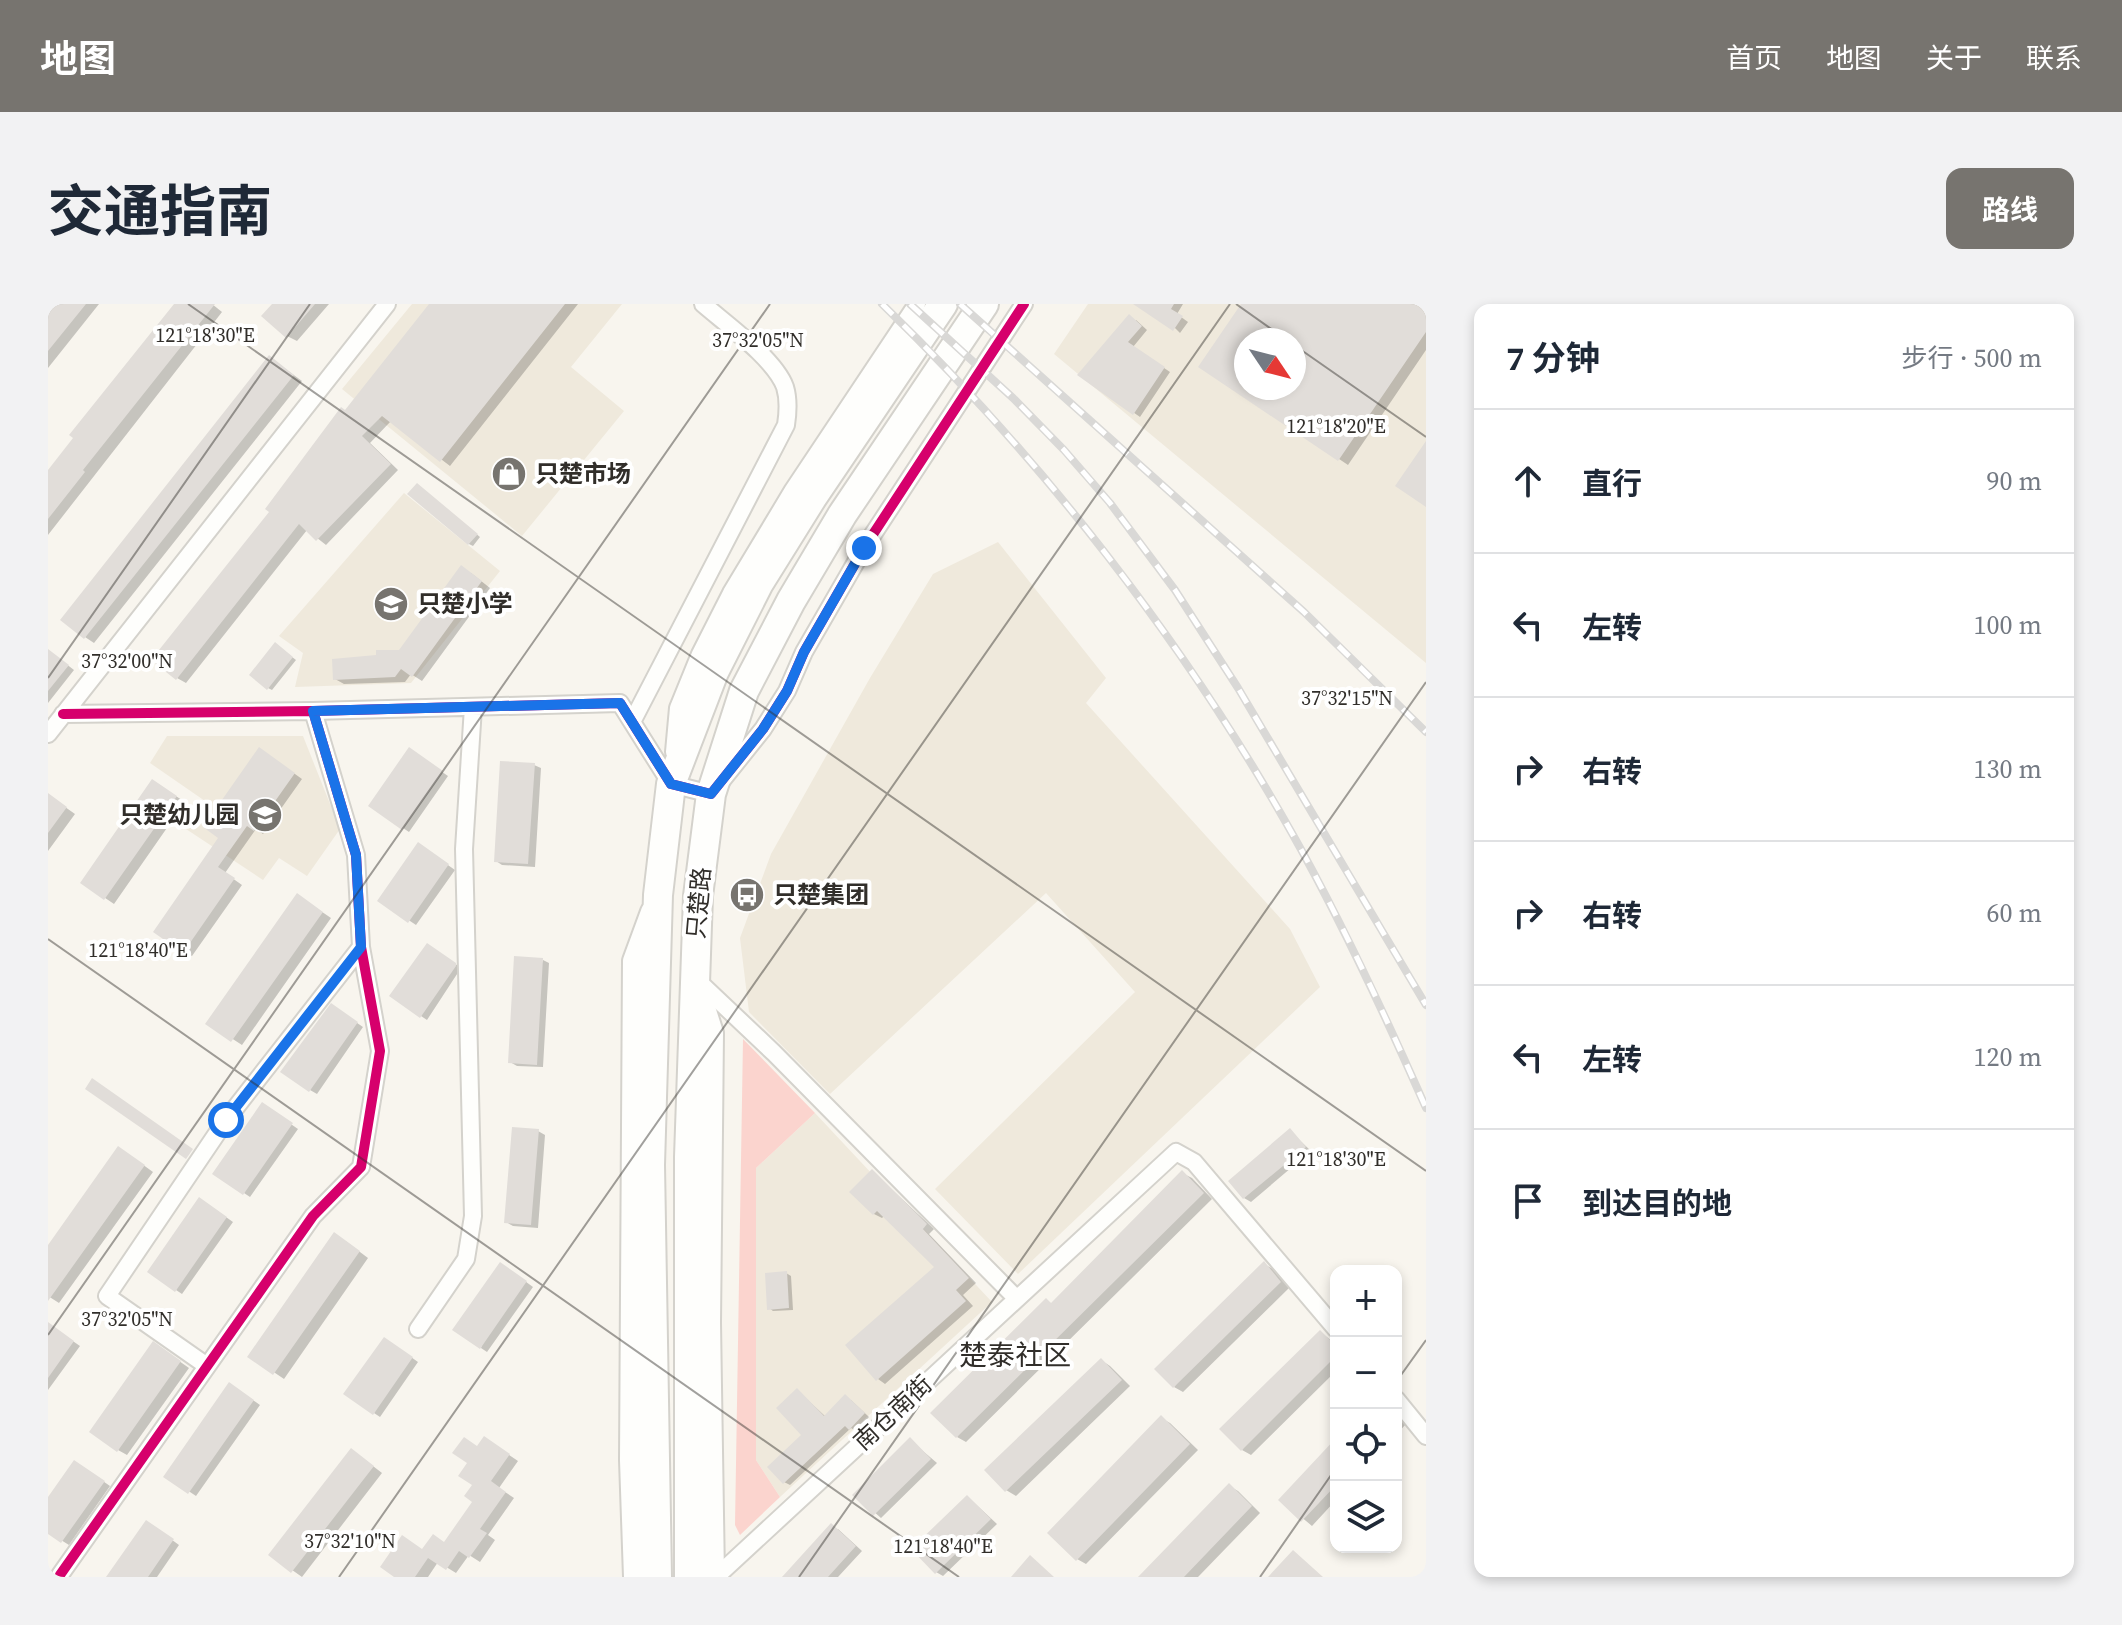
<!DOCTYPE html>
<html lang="zh">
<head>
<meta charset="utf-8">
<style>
	:root { --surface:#fff; --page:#f2f2f3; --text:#1f2937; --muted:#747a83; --line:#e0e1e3; --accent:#77746f }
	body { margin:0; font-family:"Source Serif 4","Noto Sans SC",serif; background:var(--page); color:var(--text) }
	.controls { position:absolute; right:24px; bottom:24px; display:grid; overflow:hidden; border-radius:16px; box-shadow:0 4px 12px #0003 }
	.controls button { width:72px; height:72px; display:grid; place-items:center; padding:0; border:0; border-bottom:2px solid var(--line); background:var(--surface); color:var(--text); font:40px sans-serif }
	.compass { position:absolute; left:1186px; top:24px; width:72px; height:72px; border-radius:50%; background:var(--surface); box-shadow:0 4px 12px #0003; rotate:125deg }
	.stop { position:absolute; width:24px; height:24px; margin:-18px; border:6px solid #1a73e8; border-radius:50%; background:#fff }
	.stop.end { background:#1a73e8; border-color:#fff; box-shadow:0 2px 8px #0008 }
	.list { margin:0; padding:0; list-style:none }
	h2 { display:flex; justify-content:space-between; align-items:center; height:104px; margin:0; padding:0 32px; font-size:34px }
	h2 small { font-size:26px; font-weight:400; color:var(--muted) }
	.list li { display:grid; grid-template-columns:52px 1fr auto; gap:24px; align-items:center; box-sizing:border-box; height:144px; padding:0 32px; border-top:2px solid var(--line) }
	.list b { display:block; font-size:30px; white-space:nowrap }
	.list em { font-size:26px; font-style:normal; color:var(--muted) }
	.icon { flex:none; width:44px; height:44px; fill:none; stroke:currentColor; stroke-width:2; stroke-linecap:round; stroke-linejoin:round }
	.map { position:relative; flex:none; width:1378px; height:1273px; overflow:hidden; border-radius:16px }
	header { display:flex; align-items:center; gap:48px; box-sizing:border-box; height:112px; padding:0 40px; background:var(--accent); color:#fff }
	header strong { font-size:38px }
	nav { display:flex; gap:44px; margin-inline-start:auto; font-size:28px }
	.intro { display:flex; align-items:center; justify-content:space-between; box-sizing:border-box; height:192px; padding:0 48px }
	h1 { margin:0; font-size:56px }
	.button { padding:20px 36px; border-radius:16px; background:var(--accent); color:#fff; font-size:28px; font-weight:700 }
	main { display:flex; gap:48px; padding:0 48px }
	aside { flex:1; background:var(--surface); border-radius:16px; box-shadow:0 4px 12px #0003 }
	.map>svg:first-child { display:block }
	.built { fill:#efe9dc; fill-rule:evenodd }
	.green { fill:#fbd4ce }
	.shadow { fill:#0003; fill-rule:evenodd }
	.building { fill:#e1ddd9; fill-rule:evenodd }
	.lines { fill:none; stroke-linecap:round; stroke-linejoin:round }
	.street-casing { stroke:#d4d2cc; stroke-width:20 }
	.secondary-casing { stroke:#d4d2cc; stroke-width:26 }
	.highway-casing { stroke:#d4d2cc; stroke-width:32 }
	.street { stroke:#fefefc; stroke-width:16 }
	.secondary { stroke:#fefefc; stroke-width:22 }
	.highway { stroke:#fefefc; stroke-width:28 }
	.rail-casing { stroke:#d9d8d6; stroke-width:8 }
	.rail { stroke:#fff; stroke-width:5; stroke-dasharray:15; stroke-linecap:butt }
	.cycleway-casing { stroke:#fff; stroke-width:15 }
	.cycleway { stroke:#d6006c; stroke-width:10 }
	.route { stroke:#1a73e8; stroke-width:10 }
	.ticks { fill:none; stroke:#312e2a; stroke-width:2; stroke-opacity:0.45 }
	.labels { text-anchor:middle; stroke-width:8; stroke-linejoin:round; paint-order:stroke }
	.poi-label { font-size:24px; font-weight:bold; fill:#312e2a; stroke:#fff; text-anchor:start }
	.street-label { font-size:24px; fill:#312e2a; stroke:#fff }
	.quarter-label { font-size:28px; fill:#312e2a; stroke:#fff }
	.ticks-label { font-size:20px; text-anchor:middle; fill:#312e2a; stroke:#fff; stroke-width:8; stroke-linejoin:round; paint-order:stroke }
</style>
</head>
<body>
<header>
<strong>地图</strong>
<nav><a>首页</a><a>地图</a><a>关于</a><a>联系</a></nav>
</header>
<div class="intro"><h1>交通指南</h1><a class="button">路线</a></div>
<main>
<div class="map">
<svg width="1378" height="1273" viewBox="0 0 1378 1273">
	<rect width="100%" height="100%" fill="#f8f5ee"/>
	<path class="built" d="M 364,0 L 574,0 L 523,63 L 576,107 L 474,232 L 294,85 Z
		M 1040,0 L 1378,0 L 1378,359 L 1006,50 ZM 1198,36 L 1246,36 L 1246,84 L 1198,84 Z
		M 356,189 L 452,267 L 363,379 L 247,383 L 255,349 L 231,332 Z
		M 950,238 L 1058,374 L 1038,399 L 1242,625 L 1272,683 L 970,970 L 887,885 L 1087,688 L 998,589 L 782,790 L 701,708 L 692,634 L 723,550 L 822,374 L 885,270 Z
		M 119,432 L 255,432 L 292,525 L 259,572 L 231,554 L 215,576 L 138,525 L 157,497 L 102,459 Z
		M 767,809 L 944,998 L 732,1193 L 708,1156 L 708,864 Z"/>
	<path class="green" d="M 695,735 L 767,809 L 708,864 L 708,1156 L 732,1193 L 692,1231 L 687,1221 Z"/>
	<path class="shadow" d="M 6,0 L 51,0 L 0,64 L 0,7 Z
		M 128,0 L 164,0 L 174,8 L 0,231 L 0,169 Z
		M 226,0 L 281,0 L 249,37 L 239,32 Z
		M 383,0 L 530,0 L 402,162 L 343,117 L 322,139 L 350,166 L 278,241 L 259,226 L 138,379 L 129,374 L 224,208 Z
		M 1103,0 L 1135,0 L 1129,10 L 1140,18 L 1132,29 Z
		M 1195,0 L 1378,0 L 1378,46 L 1300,161 L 1153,62 ZM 1198,36 L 1246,36 L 1246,84 L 1198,84 Z
		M 1088,16 L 1099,26 L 1085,43 L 1122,68 L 1092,113 L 1032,71 Z
		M 221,53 L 254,77 L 46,339 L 37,333 Z
		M 373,184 L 432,233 L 425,242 L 421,240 Z
		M 423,269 L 442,284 L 374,377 L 363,370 L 357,378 L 296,380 L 287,375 L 352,348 Z
		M 231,343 L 248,356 L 224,386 L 220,384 Z
		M 0,346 L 26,366 L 0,399 Z
		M 219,450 L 254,475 L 215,530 L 208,525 L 177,569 L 194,581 L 144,652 L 136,647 L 173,534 Z
		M 368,450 L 400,472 L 361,528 L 355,524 Z
		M 486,461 L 493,464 L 487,563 L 454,561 L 448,557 Z
		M 114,483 L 137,498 L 66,600 L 35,579 Z
		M 0,491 L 27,510 L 0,547 Z
		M 377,545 L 407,566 L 368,621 L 332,597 Z
		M 258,597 L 283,614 L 194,741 L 160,719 Z
		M 386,645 L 413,664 L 379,716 L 373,712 Z
		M 495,656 L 501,659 L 495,763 L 469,762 L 462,758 Z
		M 290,706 L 315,723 L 269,790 L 262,786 Z
		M 221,805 L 250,825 L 202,893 L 196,889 Z
		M 490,827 L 497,831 L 490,924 L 465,922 L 458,918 Z
		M 1242,827 L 1263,847 L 1203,898 L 1196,894 Z
		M 80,850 L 105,868 L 11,999 L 0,992 L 0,944 Z
		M 824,867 L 886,925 L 881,930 L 928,979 L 915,991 L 925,1002 L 837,1080 L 830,1075 L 889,963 L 836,912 L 834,914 L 826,910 Z
		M 1134,869 L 1144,874 L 1164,895 L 918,1138 L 909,1133 L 998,996 L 1004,1000 Z
		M 158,899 L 185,918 L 134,990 L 128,986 Z
		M 296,936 L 320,954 L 236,1075 L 202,1052 Z
		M 1216,960 L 1225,965 L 1241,984 L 1135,1088 L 1126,1083 Z
		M 459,964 L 485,983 L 439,1048 L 433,1044 Z
		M 738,969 L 743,972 L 745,1006 L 725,1007 L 721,1004 Z
		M 0,1020 L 32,1042 L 0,1086 Z
		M 1272,1028 L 1288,1040 L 1288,1067 L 1203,1151 L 1194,1146 Z
		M 343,1039 L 370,1058 L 332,1113 L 326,1109 Z
		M 114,1045 L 141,1064 L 79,1151 L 70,1146 Z
		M 1053,1056 L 1062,1062 L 1082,1082 L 968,1192 L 958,1186 Z
		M 188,1084 L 212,1101 L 148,1192 L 118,1172 Z
		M 749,1086 L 778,1113 L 803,1096 L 821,1113 L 808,1127 L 803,1124 L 742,1181 L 736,1178 L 756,1131 Z
		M 1348,1109 L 1358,1120 L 1348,1131 Z
		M 1113,1114 L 1122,1119 L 1150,1146 L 1038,1260 L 1029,1255 Z
		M 862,1136 L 889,1159 L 833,1214 L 807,1191 Z
		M 1288,1136 L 1288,1196 L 1264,1222 L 1233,1196 Z
		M 445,1140 L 470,1157 L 451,1184 L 466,1194 L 440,1231 L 447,1236 L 432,1258 L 421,1251 L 408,1269 L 390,1258 L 380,1273 L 349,1273 L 375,1247 L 397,1240 L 427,1198 L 430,1144 Z
		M 312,1152 L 334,1169 L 254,1273 L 223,1251 Z
		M 33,1162 L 62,1182 L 21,1241 L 0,1228 L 0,1196 Z
		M 1181,1182 L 1190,1187 L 1212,1209 L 1150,1273 L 1092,1273 Z
		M 920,1193 L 949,1220 L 895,1272 L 888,1268 Z
		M 105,1222 L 131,1241 L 109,1273 L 67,1273 Z
		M 790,1225 L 814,1247 L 790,1273 L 737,1273 Z"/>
	<path class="building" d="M 0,0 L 38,0 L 0,47 Z
		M 126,0 L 167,0 L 35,166 L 37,168 L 0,215 L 0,166 L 25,134 L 21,131 Z
		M 224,0 L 267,0 L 238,34 L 213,12 Z
		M 381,0 L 517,0 L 392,158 L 334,112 L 314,132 L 343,160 L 268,237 L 251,220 L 128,376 L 103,356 L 221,208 L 217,205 L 293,103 L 297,106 Z
		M 1085,0 L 1126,0 L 1123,5 L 1135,12 L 1125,27 Z
		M 1193,0 L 1378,0 L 1378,28 L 1290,157 L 1150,63 ZM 1198,36 L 1246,36 L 1246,84 L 1198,84 Z
		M 1081,10 L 1094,22 L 1080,38 L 1117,63 L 1085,111 L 1029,71 Z
		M 221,51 L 246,71 L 36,335 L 12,316 Z
		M 1378,137 L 1378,203 L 1347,182 Z
		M 369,179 L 430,230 L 420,241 L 359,190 Z
		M 413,261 L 434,277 L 364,373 L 353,365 L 347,373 L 285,376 L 284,355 L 328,351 L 328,346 L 351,346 Z
		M 227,338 L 245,353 L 219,386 L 201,371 Z
		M 0,345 L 21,361 L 0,387 Z
		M 211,443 L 247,469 L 206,527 L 199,522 L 170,563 L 187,574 L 135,649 L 105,628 L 170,534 L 155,523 Z
		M 361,443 L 395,467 L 354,526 L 320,502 Z
		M 452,457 L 487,459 L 480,560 L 446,558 Z
		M 104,475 L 129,492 L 56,596 L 32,579 Z
		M 0,489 L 19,503 L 0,529 Z
		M 370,538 L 401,560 L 360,619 L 329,597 Z
		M 249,589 L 275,608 L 183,738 L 157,720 Z
		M 379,639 L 408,659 L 408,662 L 372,714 L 341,692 Z
		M 466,652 L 495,654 L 489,761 L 460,759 Z
		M 283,699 L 310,718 L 261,788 L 232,768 Z
		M 44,774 L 145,845 L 138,855 L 37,785 Z
		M 214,798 L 245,819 L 195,891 L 164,870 Z
		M 464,823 L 491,825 L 483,921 L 456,919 Z
		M 1242,824 L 1258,843 L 1195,895 L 1180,877 Z
		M 70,842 L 97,861 L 0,997 L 0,941 Z
		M 824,865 L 879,920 L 875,925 L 921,974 L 908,986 L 918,997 L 828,1077 L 797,1041 L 886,963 L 829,907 L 825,911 L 801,888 Z
		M 1134,866 L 1156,889 L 908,1134 L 882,1109 L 998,994 L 1003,999 Z
		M 151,893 L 179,913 L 127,988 L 99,968 Z
		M 286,928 L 312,947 L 225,1071 L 199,1053 Z
		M 1216,957 L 1233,978 L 1125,1084 L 1106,1065 Z
		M 452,958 L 479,977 L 432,1045 L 404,1026 Z
		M 739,967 L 741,1004 L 719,1006 L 717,969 Z
		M 0,1018 L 26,1037 L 0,1074 Z
		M 1272,1026 L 1288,1042 L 1288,1052 L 1193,1147 L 1171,1125 Z
		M 336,1033 L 365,1053 L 325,1111 L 295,1090 Z
		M 105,1037 L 133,1057 L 69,1148 L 41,1128 Z
		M 1053,1054 L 1074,1076 L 957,1188 L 936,1166 Z
		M 181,1078 L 206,1096 L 140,1190 L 115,1173 Z
		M 749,1084 L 776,1112 L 797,1090 L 817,1109 L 801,1126 L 797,1122 L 735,1180 L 719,1163 L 753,1131 L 728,1104 Z
		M 1113,1111 L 1142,1140 L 1028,1257 L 999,1229 Z
		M 436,1132 L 462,1150 L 443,1177 L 458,1188 L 432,1225 L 439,1229 L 421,1254 L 411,1247 L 398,1266 L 380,1254 L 367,1273 L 346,1273 L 332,1263 L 354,1231 L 374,1245 L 385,1230 L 396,1238 L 424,1198 L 416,1192 L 424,1181 L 410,1172 L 419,1159 L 404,1149 L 416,1133 L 429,1142 Z
		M 862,1133 L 883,1155 L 825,1212 L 804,1191 Z
		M 1288,1134 L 1288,1181 L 1253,1218 L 1230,1196 Z
		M 303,1144 L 326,1162 L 243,1269 L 220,1251 Z
		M 26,1156 L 57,1177 L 13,1239 L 0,1230 L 0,1193 Z
		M 1181,1179 L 1204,1202 L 1136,1273 L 1090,1273 Z
		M 919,1191 L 943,1215 L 887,1270 L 863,1245 Z
		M 98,1216 L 126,1235 L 100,1273 L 58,1273 Z
		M 783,1219 L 808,1242 L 780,1273 L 734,1273 Z
		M 1245,1246 L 1275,1273 L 1220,1273 Z
		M 982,1251 L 1006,1273 L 963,1273 Z"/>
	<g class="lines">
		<g class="street-casing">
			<path id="street" d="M 15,410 L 265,407 L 572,399 L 623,480 L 663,490 L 715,425 L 739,387 L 756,348 L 816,244 L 976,0
				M 584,418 L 738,121 C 740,108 741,96 737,83 C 727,55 678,20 655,0
				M 0,430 L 339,0
				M 626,448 L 630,404 L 652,350 L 683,289 L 745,186 L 869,0
				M 650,677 L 726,749 L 969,995
				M 370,1025 L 418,955 L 425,912 L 416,545 L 425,403
				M 159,1062 L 59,992 L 178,816 L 313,643
				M 1348,1095 L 1378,1132
				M 12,1271 L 265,912 L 313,863 L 332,747 L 313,643 L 308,551 L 265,407
				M 668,1273 L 1128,848 L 1146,858 L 1288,1025"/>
		</g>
		<g class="secondary-casing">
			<path id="secondary" d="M 651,688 L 664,729 L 661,1019 L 665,1273
				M 587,1273 L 583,1156 L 586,657 L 604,608"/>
		</g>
		<g class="highway-casing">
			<path id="highway" d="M 609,1273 L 602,861 L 610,591 L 623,480 L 666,368 L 711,279 L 764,194 L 895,0
				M 641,1273 L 641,853 L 650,592 L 663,490 L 696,387 L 743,297 L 794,211 L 936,0"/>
		</g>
		<use href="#street" class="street"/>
		<use href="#secondary" class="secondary"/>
		<use href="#highway" class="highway"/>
		<g class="rail-casing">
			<path id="rail" d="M 834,0 C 994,155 1136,337 1245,531 C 1295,620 1337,711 1378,804
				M 862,0 L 965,94 L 1016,146 L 1062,199 L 1127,286 L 1190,384 L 1378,701
				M 912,0 L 1256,308 L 1378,428"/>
		</g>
		<use href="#rail" class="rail"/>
		<g class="cycleway-casing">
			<path id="cycleway" d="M 15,410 L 265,407 L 572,399 L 623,480 L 663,490 L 715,425 L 739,387 L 756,348 L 816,244 L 976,0
				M 12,1271 L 265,912 L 313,863 L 332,747 L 313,643 L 308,551 L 265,407"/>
		</g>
		<use href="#cycleway" class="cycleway"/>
	</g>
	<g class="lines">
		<path class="route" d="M 178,816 L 313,643 L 308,551 L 265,407 L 572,399 L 623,480 L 663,490 L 715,425 L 739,387 L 756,348 L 816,244"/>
	</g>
	<path class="ticks" d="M 140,0 L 1378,867M 1188,0 L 1239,36M 1246,41 L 1378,133M 0,374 L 262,0M 0,635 L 911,1273M 0,1031 L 722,0M 1348,1078 L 1378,1036M 291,1273 L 1182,0M 751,1273 L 1378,378M 1212,1273 L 1288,1164"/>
	<defs>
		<g id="shop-disc" transform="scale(1.8)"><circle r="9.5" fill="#77746f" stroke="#fff"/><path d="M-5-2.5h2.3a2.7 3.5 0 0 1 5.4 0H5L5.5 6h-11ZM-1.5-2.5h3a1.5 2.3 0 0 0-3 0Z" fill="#fff"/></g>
		<g id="school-disc" transform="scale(1.8)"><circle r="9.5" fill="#77746f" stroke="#fff"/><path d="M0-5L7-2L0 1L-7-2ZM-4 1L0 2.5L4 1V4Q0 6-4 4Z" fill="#fff"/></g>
		<g id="bus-disc" transform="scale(1.8)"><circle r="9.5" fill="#77746f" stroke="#fff"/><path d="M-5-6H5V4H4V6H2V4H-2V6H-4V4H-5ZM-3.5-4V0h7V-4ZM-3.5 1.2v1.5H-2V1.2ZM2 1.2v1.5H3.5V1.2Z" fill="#fff"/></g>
	</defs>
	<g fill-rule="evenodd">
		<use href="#shop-disc" x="461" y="170"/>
		<use href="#school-disc" x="343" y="300"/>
		<use href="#school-disc" x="217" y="511"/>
		<use href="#bus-disc" x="699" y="591"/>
	</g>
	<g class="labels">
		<g class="poi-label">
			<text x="487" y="178">只楚市场</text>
			<text x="369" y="308">只楚小学</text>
			<text x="191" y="519" text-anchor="end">只楚幼儿园</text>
			<text x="725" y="599">只楚集团</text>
		</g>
		<g class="street-label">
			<text transform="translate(651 599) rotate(-85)" y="8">只楚路</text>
			<text transform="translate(845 1109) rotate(-43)" y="8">南仓南街</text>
		</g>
		<g class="quarter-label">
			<text x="967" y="1061">楚泰社区</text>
		</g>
	</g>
	<g class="ticks-label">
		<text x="157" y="38">121°18'30"E</text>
		<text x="710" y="43">37°32'05"N</text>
		<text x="1288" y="129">121°18'20"E</text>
		<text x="79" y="364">37°32'00"N</text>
		<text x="1299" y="401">37°32'15"N</text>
		<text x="90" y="653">121°18'40"E</text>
		<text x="1288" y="862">121°18'30"E</text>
		<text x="79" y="1022">37°32'05"N</text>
		<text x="302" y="1244">37°32'10"N</text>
		<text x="895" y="1249">121°18'40"E</text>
	</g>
</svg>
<div class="controls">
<button>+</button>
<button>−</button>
<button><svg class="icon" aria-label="locate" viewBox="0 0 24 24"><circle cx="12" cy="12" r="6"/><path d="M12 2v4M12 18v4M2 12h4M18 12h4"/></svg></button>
<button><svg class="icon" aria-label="layers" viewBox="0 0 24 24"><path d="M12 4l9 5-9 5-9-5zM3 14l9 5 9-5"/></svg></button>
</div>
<svg class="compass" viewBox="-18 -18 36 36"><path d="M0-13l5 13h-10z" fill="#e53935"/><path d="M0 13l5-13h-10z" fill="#747a83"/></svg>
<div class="stop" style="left:178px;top:816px"></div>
<div class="stop end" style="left:816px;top:244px"></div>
</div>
<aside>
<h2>7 分钟<small>步行 · 500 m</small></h2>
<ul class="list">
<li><svg class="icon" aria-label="ahead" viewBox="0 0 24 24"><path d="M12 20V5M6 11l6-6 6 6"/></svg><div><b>直行</b></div><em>90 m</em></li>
<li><svg class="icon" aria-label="left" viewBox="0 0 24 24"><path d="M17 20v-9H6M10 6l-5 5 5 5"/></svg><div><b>左转</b></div><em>100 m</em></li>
<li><svg class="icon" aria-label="right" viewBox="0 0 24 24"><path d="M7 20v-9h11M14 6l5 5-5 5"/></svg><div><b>右转</b></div><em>130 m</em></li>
<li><svg class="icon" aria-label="right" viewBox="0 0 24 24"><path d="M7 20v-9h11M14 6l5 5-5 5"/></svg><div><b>右转</b></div><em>60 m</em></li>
<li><svg class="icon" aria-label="left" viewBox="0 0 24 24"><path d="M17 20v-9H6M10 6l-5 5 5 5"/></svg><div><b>左转</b></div><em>120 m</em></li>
<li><svg class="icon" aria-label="arrive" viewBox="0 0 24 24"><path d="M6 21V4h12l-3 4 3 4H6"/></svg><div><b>到达目的地</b></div></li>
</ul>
</aside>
</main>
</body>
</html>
